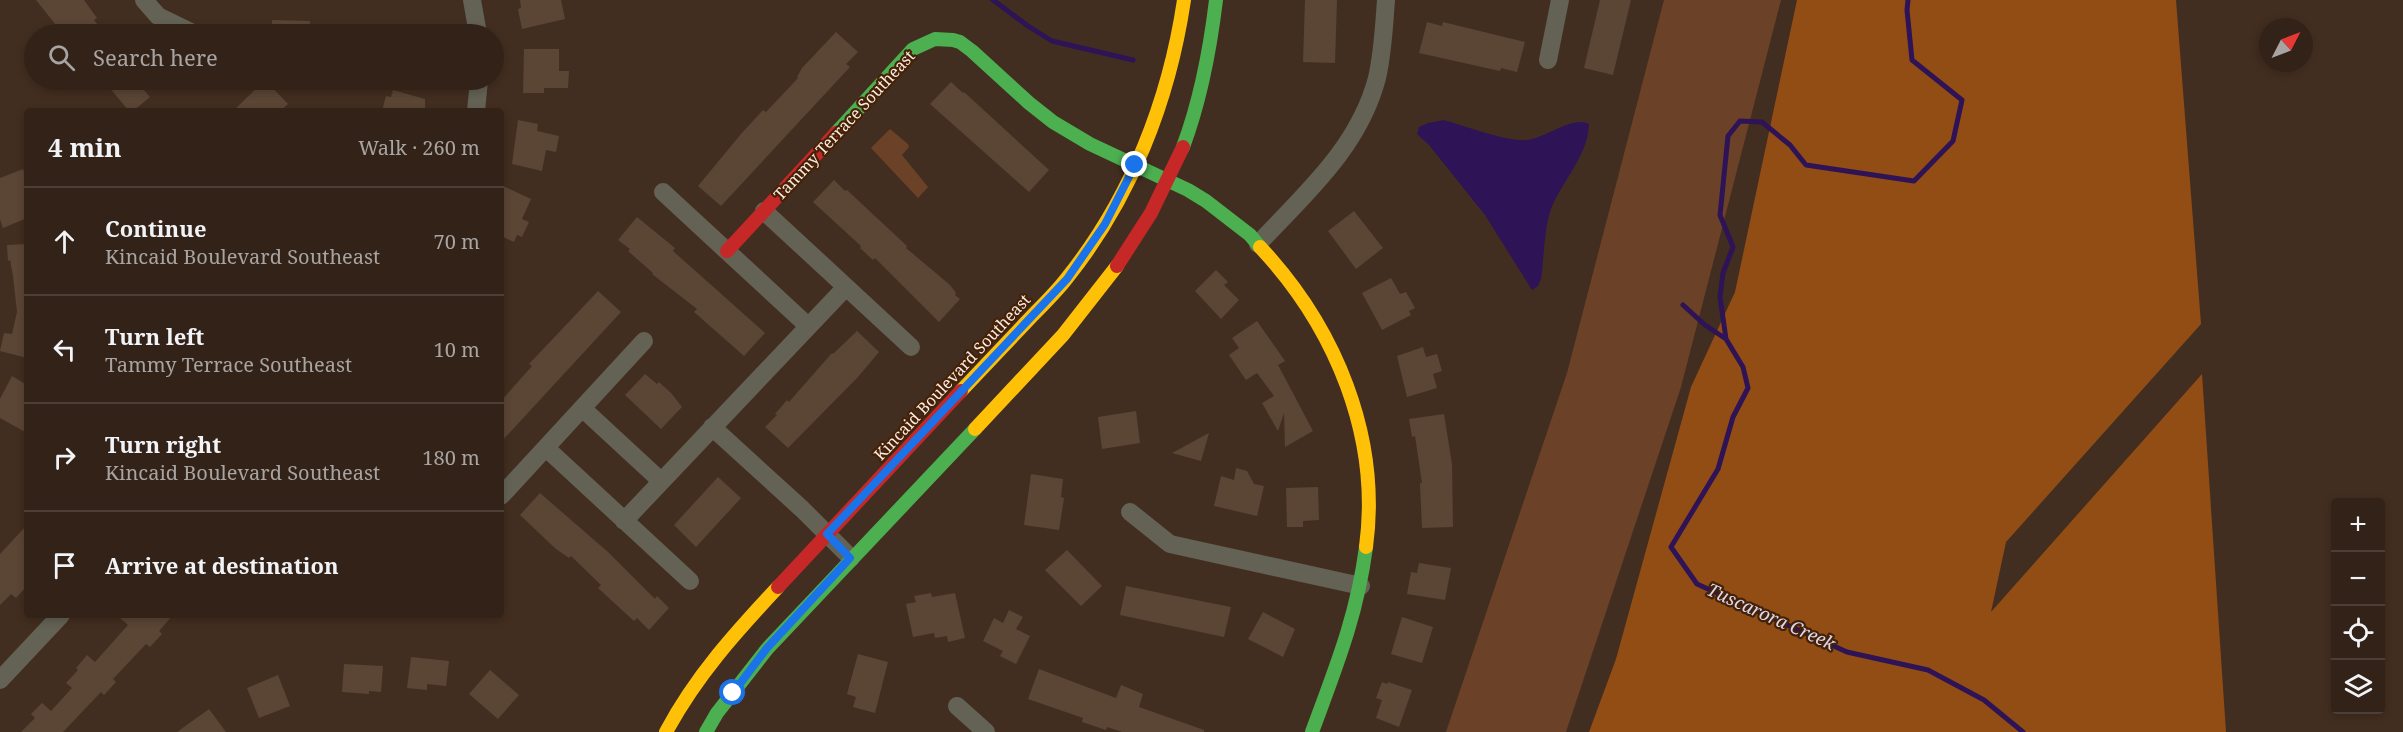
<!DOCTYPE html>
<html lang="en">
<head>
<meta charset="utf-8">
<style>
	:root { --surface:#322218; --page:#3a2a21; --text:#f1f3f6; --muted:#a8a4a2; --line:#4d3f37 }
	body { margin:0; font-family:"Noto Serif",serif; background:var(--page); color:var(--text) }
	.controls { position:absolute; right:18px; bottom:18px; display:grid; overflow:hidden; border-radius:6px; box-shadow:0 3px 9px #0003 }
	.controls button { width:54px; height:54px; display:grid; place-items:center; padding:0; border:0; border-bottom:2px solid var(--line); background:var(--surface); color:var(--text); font:30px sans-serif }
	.compass { position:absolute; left:2259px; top:18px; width:54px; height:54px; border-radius:50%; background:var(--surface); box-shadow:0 3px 9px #0003; rotate:48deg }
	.stop { position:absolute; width:18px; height:18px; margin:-14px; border:4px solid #1a73e8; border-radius:50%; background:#fff }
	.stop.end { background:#1a73e8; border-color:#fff; box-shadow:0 2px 6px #0008 }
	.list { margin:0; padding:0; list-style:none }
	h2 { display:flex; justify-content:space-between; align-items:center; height:78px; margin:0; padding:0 24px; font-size:26px }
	h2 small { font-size:20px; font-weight:400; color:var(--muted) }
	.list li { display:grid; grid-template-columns:39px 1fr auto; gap:18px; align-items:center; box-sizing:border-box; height:108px; padding:0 24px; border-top:2px solid var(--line) }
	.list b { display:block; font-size:22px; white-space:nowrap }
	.list p { margin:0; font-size:20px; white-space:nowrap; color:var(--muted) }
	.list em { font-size:20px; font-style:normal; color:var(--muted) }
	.icon { flex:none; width:33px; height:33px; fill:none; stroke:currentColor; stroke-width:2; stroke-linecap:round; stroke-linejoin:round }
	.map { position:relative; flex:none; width:2403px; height:732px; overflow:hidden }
	.search { position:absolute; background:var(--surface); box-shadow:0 3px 9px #0003; left:24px; top:24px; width:480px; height:66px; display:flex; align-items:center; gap:15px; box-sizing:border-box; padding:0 21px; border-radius:33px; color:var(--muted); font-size:22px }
	.panel { position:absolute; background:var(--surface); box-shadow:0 3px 9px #0003; left:24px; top:108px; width:480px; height:510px; border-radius:6px }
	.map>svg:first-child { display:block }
	.green { fill:#6b4227 }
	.forest { fill:#924d15 }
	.water { fill:#2e1356 }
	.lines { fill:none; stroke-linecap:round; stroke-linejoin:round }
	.stream { stroke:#2e1356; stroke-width:5 }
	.building { fill:#5b4535 }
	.street { stroke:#636254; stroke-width:18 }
	.fast { stroke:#4caf50; stroke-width:14 }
	.slow { stroke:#ffc107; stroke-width:14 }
	.jam { stroke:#c62828; stroke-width:14 }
	.route { stroke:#1a73e8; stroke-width:8 }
	.labels { text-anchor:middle; stroke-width:4.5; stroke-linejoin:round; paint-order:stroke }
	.street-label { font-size:16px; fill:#fcebe2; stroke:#452207 }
	.water-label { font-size:18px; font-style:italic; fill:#dbd8ee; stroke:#452207 }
</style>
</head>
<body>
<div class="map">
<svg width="2403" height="732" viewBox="0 0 2403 732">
	<rect width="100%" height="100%" fill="#422e20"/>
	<path class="green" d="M 1664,0 L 1781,0 L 1681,387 L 1566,732 L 1446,732 L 1567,373 Z
		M 890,129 L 908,144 L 909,147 L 902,155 L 928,187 L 918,198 L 871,148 Z"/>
	<path class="forest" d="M 1797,0 L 2176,0 L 2201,324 L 2006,542 L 1991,612 L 2202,374 L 2226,732 L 1589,732 L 1616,659 L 1691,387 L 1735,292 Z"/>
	<path class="water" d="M 1444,120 C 1465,126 1507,142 1527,140 C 1545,138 1574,115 1589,124 C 1588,156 1562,181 1551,209 C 1544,229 1544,258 1541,279 L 1538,286 L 1532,290 L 1485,215 L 1429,145 L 1417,134 L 1419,127 L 1428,123 Z"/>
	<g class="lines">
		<path class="stream" d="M 993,0 L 1028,26 L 1052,41 L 1133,60
			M 1908,0 L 1907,10 L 1912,60 L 1962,100 L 1953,141 L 1914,181 L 1806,165 L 1790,145 L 1762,122 L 1740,121 L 1728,136 L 1720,215 L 1733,247 L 1723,273 L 1720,297 L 1726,339 L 1743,367 L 1748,388 L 1733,417 L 1718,469 L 1671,547 L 1697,584 L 1847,652 L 1928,670 L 1984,700 L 2023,732
			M 1683,305 L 1705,325 L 1726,339"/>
	</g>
	<path class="building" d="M 36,0 L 84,0 L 97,18 L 94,20 L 105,34 L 63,34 Z
		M 520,0 L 561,0 L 565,19 L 522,29 L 518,9 L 521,8 Z
		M 1305,0 L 1337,0 L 1335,63 L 1303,62 Z
		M 1600,0 L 1631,0 L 1613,75 L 1584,68 Z
		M 272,20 L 310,21 L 310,34 L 272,34 Z
		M 1427,22 L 1442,26 L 1443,22 L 1525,42 L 1517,72 L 1501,68 L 1500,71 L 1419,53 Z
		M 836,32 L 858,52 L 846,64 L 850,67 L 721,206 L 698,186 L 741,134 L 763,110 L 766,112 L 798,78 L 797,77 L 802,68 Z
		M 524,49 L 559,49 L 559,71 L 569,71 L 568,88 L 544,88 L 544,93 L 523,93 Z
		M 103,80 L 156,80 L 144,90 L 150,97 L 133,111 L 129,111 Z
		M 265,80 L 288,104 L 280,111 L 233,111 Z
		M 951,82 L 963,93 L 964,92 L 1049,170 L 1029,192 L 930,104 Z
		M 393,90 L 425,99 L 425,111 L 382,111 L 386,96 L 391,97 Z
		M 518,120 L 538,124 L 537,131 L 559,136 L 556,152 L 546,150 L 542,171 L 512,164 Z
		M 23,169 L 27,178 L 27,218 L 3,228 L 0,219 L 0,178 Z
		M 834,180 L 845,191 L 847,190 L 907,246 L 906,248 L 950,285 L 956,293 L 955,295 L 960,299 L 939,322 L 875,258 L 873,260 L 860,248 L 861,246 L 813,202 Z
		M 501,185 L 531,199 L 522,219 L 529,222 L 522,237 L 517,235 L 514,242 L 501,236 Z
		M 1354,211 L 1383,248 L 1356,269 L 1328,231 Z
		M 637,217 L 675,248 L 673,251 L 765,333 L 744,356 L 694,312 L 697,309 L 652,274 L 653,273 L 628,251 L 630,249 L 618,240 Z
		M 27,244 L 27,358 L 0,351 L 4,333 L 12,334 L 17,312 L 13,276 L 10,260 L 8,261 L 7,245 Z
		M 1216,270 L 1228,282 L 1224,285 L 1239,300 L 1221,319 L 1195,291 Z
		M 1391,278 L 1400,294 L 1406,292 L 1415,308 L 1409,311 L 1411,315 L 1382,330 L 1362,293 Z
		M 598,291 L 621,312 L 501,442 L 501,401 L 532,366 L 529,364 Z
		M 1257,321 L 1285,361 L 1278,365 L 1313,431 L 1285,447 L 1284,413 L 1278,431 L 1262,403 L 1274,396 L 1257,373 L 1246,380 L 1229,355 L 1239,348 L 1232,338 Z
		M 857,331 L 879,352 L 858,377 L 788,448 L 765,427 L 777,415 L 775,414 L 787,400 L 789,402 L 832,353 L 833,354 Z
		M 1423,347 L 1426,357 L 1437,354 L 1442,371 L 1433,374 L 1437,388 L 1407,397 L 1397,356 Z
		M 645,374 L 657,384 L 659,382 L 671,393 L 682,407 L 661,429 L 625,395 Z
		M 12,376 L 27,385 L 27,433 L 0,418 L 0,399 Z
		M 1136,411 L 1140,443 L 1102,449 L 1098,417 Z
		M 1444,414 L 1452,464 L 1453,527 L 1422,528 L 1420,483 L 1422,483 L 1415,436 L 1412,437 L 1409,419 Z
		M 1209,433 L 1201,461 L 1172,453 Z
		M 1236,468 L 1247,471 L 1254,484 L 1264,486 L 1257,516 L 1214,506 L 1221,476 L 1234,480 Z
		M 1031,474 L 1063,479 L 1061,497 L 1064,498 L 1059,530 L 1024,525 Z
		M 718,477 L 741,498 L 696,547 L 674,525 Z
		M 1318,487 L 1319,520 L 1303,521 L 1303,527 L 1287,527 L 1286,488 Z
		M 540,493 L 608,552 L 655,599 L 657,596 L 669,608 L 649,630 L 637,618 L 634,621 L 598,588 L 601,585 L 571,556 L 569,558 L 556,549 L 520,515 Z
		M 27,525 L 27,586 L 16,598 L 11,594 L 0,605 L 0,554 Z
		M 1067,550 L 1102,586 L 1081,606 L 1045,570 Z
		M 1419,563 L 1451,568 L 1445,600 L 1407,594 L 1411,572 L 1417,573 Z
		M 1126,586 L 1231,607 L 1224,637 L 1120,615 Z
		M 931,593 L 932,597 L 955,593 L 965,638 L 948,642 L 947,636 L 935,638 L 934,633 L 913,637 L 906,604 L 916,602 L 914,596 Z
		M 1009,610 L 1023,617 L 1016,629 L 1030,636 L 1016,664 L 1000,656 L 1003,651 L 983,641 L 994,618 L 1003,623 Z
		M 1263,612 L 1295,629 L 1283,657 L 1248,639 Z
		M 117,615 L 173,615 L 159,631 L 162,634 L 150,647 L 146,644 L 113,679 L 116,682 L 104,695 L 101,692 L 63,732 L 21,732 L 35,718 L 31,714 L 42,703 L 51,711 L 72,688 L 66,683 L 78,670 L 76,668 L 87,655 L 95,662 L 128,625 Z
		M 1402,617 L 1433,627 L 1422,663 L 1391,654 Z
		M 858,654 L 888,662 L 875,713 L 853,707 L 856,697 L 847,694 Z
		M 411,657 L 449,661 L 446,686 L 427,684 L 427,690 L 407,688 Z
		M 344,664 L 383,666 L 381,692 L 369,691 L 369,694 L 342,692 Z
		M 1039,669 L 1116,698 L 1121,685 L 1143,694 L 1139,707 L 1204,730 L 1204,732 L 1122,732 L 1107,727 L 1106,730 L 1082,722 L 1083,718 L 1028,699 Z
		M 490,670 L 519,695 L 498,719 L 469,694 Z
		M 278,675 L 290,706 L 259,718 L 247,688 Z
		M 1382,682 L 1387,684 L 1388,682 L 1412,690 L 1399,727 L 1376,718 L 1382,700 L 1376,698 Z
		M 209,709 L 226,732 L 177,732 Z"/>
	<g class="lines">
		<path class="street" d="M 144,0 L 158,16 L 195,34
			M 472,0 L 478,34
			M 1548,60 L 1560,0
			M 476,111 L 479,80
			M 663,192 L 808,326
			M 764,211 L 911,347
			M 1258,244 C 1306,193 1359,147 1377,78 C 1383,52 1384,26 1386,0
			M 582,408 L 661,481
			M 712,427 L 802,509 L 851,558
			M 546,448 L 690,581
			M 501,496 L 644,341
			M 1130,512 L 1170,544 L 1361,586
			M 624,521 L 846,287
			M 0,680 L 61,615
			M 957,706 L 986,732"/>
		<path class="fast" d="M 836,133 L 913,49 L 935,39 L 953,40 L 960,42 L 972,51 L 1029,103 L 1053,122 L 1090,144 L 1188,190 L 1206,201 L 1250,235 L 1260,247
			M 1183,147 C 1201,99 1210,50 1216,0
			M 706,732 L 717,713 L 767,649 L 975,429
			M 1312,732 C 1336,667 1357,616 1366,547"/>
		<path class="slow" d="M 1260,247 C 1335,327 1381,436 1366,547
			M 961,391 C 985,366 1009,340 1033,315 C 1045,303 1057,291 1067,278 C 1131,198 1169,101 1184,0
			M 975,429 L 1063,335 L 1117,266
			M 666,732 C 696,676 735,633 778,587"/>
		<path class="jam" d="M 727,251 L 836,133
			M 1117,266 L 1151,213 L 1183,147
			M 778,587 L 961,391"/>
	</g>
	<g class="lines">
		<path class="route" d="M 733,693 L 767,648 L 850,558 L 827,534 L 1067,279 L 1105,224 L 1135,165"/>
	</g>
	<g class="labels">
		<g class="street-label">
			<text transform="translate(844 125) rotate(-47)" y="6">Tammy Terrace Southeast</text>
			<text transform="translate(952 377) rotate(-47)" y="6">Kincaid Boulevard Southeast</text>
		</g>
		<g class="water-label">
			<text transform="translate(1771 617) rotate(24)" y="6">Tuscarora Creek</text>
		</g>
	</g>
</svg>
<div class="controls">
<button>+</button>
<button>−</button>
<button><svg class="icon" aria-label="locate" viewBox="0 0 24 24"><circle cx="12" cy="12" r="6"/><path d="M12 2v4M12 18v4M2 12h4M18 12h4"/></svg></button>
<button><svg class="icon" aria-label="layers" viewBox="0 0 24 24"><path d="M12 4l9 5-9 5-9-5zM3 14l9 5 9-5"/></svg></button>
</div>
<svg class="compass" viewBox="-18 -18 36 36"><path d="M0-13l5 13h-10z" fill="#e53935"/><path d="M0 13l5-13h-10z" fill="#a8a4a2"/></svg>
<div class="stop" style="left:733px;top:693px"></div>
<div class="stop end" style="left:1135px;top:165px"></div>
<div class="search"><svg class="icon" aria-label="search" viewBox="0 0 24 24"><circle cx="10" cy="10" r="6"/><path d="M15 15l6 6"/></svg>Search here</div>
<section class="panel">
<h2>4 min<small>Walk · 260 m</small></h2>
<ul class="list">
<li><svg class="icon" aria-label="ahead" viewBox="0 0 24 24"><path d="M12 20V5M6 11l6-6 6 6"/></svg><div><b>Continue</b><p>Kincaid Boulevard Southeast</p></div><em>70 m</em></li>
<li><svg class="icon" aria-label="left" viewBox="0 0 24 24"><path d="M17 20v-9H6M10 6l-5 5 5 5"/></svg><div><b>Turn left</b><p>Tammy Terrace Southeast</p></div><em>10 m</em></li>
<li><svg class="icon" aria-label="right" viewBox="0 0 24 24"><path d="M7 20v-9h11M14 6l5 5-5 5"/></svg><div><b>Turn right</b><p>Kincaid Boulevard Southeast</p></div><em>180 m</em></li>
<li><svg class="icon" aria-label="arrive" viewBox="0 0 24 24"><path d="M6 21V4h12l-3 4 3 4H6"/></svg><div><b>Arrive at destination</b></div></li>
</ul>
</section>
</div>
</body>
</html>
